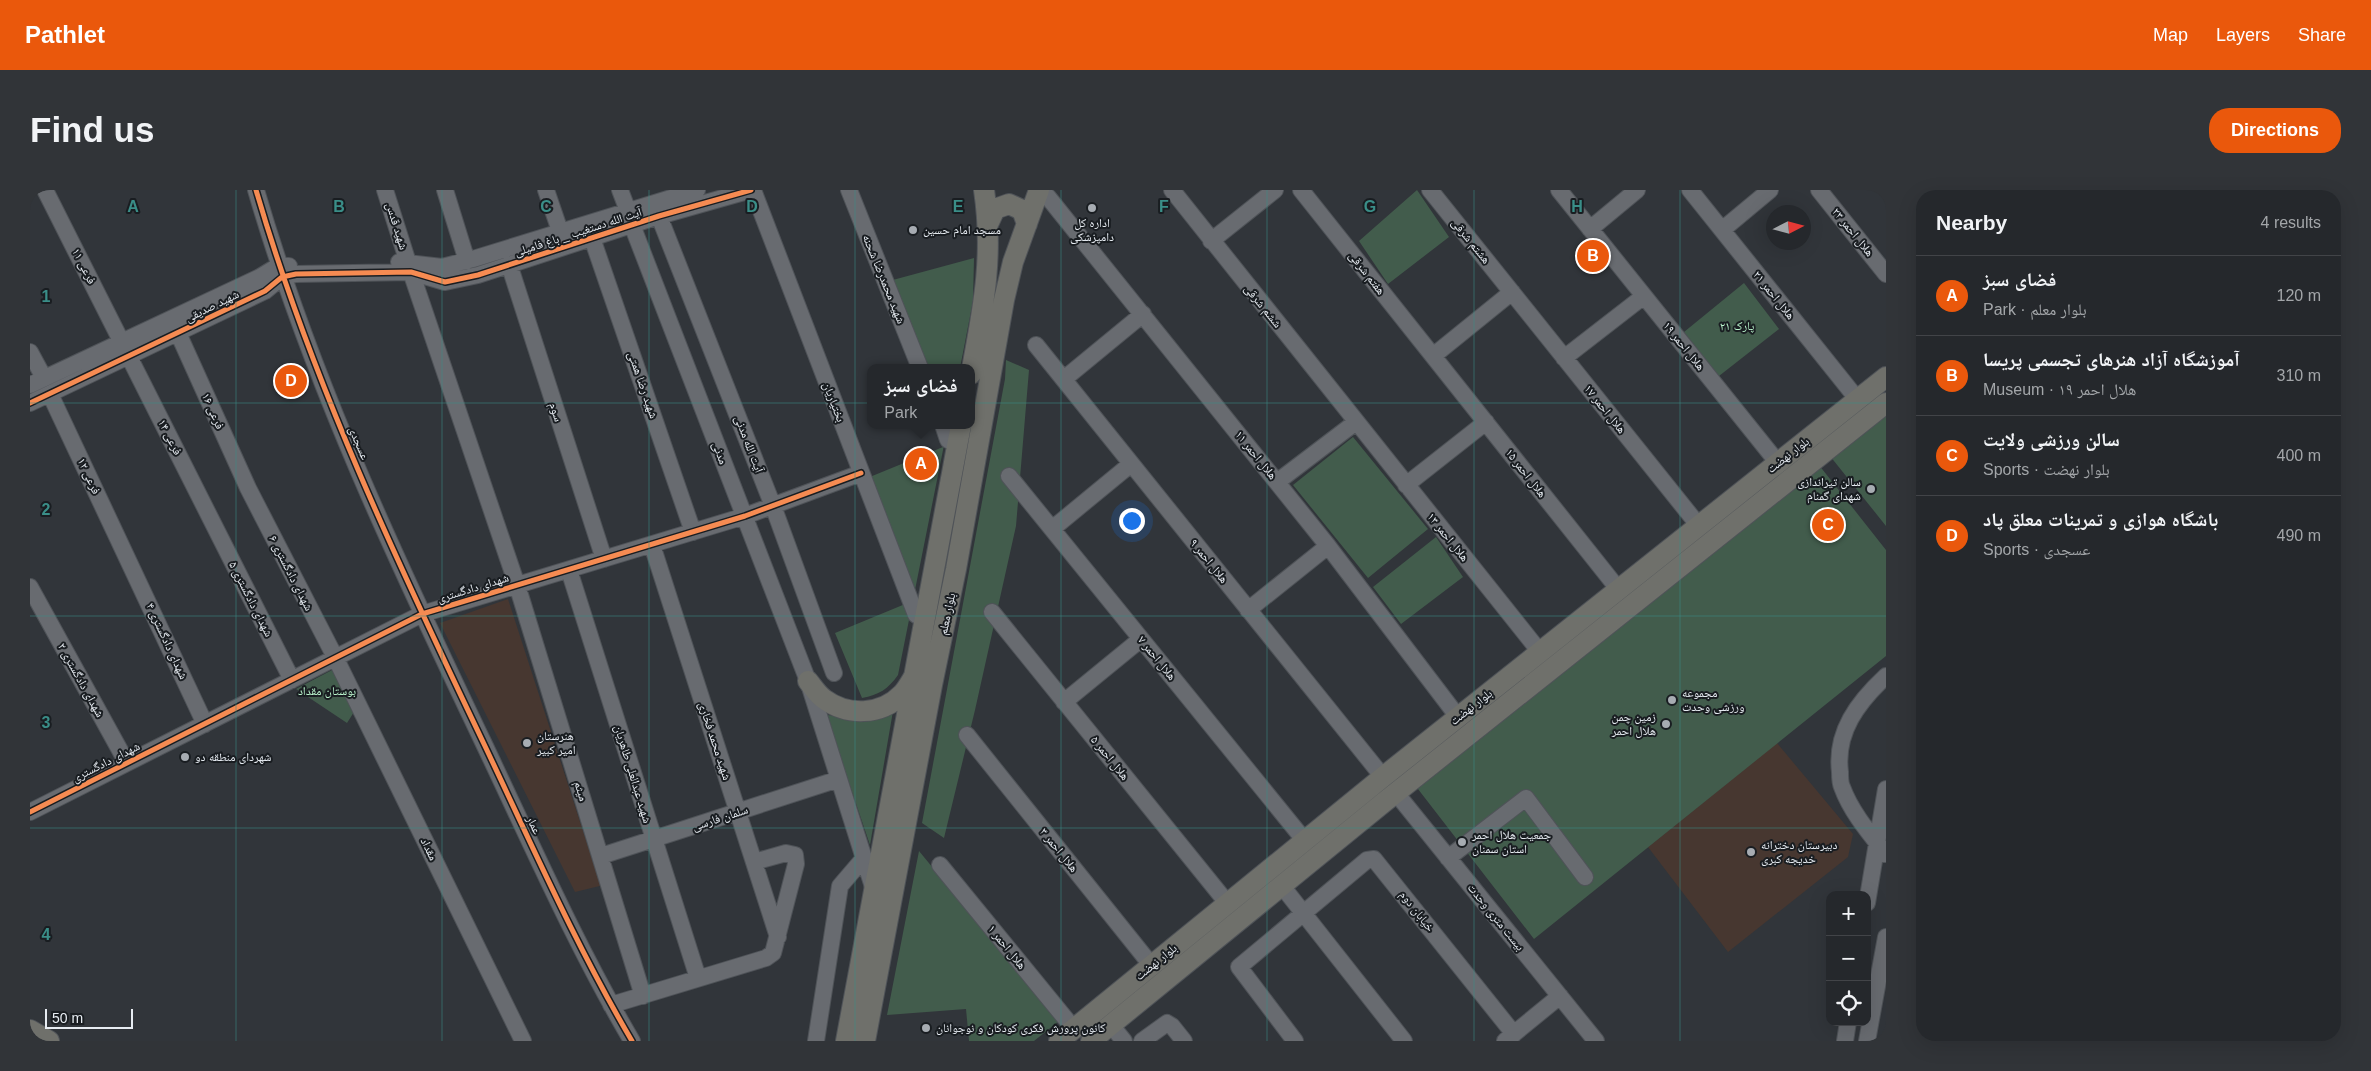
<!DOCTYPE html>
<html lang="en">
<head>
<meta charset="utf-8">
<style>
	:root { --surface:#25282c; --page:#313438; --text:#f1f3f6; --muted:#a3a6a9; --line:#424448; --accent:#ea580c }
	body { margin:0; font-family:Helvetica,"Noto Naskh Arabic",sans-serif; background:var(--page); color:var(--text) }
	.controls { position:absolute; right:15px; bottom:15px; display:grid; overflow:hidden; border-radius:10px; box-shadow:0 5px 20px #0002 }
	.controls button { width:45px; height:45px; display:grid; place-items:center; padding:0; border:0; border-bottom:1px solid var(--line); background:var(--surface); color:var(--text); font:25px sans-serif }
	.compass { position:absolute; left:1736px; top:15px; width:45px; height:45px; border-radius:50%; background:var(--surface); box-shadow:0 5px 20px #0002; rotate:84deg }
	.scale { position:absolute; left:15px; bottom:12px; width:88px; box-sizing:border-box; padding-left:5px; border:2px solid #e7ecf2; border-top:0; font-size:14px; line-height:18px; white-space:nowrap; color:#e7ecf2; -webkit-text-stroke:4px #191d21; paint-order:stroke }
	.you { position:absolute; left:1101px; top:330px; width:18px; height:18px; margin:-12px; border:4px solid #fff; border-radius:50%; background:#1a73e8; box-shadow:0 0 0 8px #1a73e833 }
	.badge { display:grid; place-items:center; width:32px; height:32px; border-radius:50%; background:var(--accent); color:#fff; font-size:16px; font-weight:700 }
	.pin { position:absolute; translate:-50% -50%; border:2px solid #fff; box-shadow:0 1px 5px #0006 }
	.popup { position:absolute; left:837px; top:174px; width:108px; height:65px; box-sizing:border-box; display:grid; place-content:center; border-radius:10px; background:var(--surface); filter:drop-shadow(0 1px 4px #0005); font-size:16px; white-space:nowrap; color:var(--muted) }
	.popup b { font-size:19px; color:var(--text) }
	.popup::after { content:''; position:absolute; left:50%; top:100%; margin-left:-10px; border:10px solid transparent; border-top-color:var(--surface) }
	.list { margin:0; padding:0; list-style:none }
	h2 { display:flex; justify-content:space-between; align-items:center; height:65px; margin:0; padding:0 20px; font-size:21px }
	h2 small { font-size:16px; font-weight:400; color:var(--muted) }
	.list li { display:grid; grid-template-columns:32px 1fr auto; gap:15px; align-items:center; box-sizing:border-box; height:80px; padding:0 20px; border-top:1px solid var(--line) }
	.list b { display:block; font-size:19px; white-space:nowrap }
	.list p { margin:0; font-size:16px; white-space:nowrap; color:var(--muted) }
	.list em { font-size:16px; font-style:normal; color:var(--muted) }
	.icon { flex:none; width:28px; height:28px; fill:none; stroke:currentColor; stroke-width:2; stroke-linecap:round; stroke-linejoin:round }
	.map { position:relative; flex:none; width:1856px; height:851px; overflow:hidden; border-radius:20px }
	header { display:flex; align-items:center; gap:30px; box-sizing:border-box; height:70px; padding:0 25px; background:var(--accent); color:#fff }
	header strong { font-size:24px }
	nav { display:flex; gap:28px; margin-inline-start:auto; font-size:18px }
	.intro { display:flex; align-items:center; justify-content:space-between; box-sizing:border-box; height:120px; padding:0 30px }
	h1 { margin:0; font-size:35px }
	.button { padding:12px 22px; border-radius:20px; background:var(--accent); color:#fff; font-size:18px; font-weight:700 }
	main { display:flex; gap:30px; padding:0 30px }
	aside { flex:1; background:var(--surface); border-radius:20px; box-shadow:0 5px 20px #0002 }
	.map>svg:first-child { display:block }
	.education { fill:#473730 }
	.green { fill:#425c4c }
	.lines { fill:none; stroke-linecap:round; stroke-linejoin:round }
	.minor-casing { stroke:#4f5358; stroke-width:18 }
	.major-casing { stroke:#4f5358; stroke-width:22 }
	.minor { stroke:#686b70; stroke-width:16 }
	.major { stroke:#6f706b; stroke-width:20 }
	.cycleway-casing { stroke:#191d21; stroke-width:8 }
	.cycleway { stroke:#f68b52; stroke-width:5 }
	.grid { fill:none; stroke:#3a8e88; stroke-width:1; stroke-opacity:0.55 }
	.poi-dot { fill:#a7acb2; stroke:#191d21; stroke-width:2 }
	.labels { text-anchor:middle; stroke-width:4; stroke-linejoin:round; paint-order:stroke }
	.poi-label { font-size:12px; fill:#e7ecf2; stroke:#191d21; text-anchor:start }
	.street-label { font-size:12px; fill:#e7ecf2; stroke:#191d21 }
	.park-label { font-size:12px; fill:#baf5cd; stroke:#191d21 }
	.grid-label { font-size:16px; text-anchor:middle; font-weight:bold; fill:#3a8e88; stroke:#191d21; stroke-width:4; stroke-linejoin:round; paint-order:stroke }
</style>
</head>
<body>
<header>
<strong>Pathlet</strong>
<nav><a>Map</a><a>Layers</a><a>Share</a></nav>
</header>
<div class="intro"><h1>Find us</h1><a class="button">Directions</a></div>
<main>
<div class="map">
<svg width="1856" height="851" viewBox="0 0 1856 851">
	<rect width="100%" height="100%" fill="#31353a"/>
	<path class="education" d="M 478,409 L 564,675 L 582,693 L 545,702 L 410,433 Z
		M 1747,553 L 1823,644 L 1818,667 L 1698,762 L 1618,657 Z"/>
	<path class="green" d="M 1387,0 L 1419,47 L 1358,94 L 1329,51 Z
		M 944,68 L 943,111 L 930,178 L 882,178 L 848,94 Z
		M 1714,93 L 1749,139 L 1689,186 L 1654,142 Z
		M 976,170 L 999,180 L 986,336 L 945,520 L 914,648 L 892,633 L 975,189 Z
		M 1856,220 L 1856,336 L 1796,261 Z
		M 905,235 L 918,235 L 868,485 C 858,499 849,505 832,508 L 805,443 L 880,412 L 830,291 L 913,257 Z
		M 1323,247 L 1398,339 L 1338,388 L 1263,295 Z
		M 1785,270 L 1856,360 L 1856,466 L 1504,749 L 1381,590 Z
		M 1406,347 L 1433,387 L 1371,434 L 1343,397 Z
		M 304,479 L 324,522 L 317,533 L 266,499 Z
		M 863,521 L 840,655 L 796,525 L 843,528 Z
		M 889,661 L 1029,831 L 1004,851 L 939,851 L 936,819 L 857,825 Z"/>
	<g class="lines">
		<g class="minor-casing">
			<path id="minor" d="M 15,0 L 262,490
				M 226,0 C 282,192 368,374 454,554 C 501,653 546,756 602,851
				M 355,0 L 381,82 L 487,395 L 613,806
				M 415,0 L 437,71
				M 516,0 L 530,41
				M 590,0 L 598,21
				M 723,0 L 886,425
				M 819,0 L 890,178
				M 1142,0 L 1510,462
				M 1271,0 L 1589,400
				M 1400,0 L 1669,336
				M 1529,0 L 1748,273
				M 1660,0 L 1828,210
				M 1789,0 L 1856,84
				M 1018,7 L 1298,356 L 1428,527
				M 629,26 L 743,316 L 804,483
				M 602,35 L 778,491 L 844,700
				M 1560,39 L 1607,0
				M 1692,40 L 1740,0
				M 562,48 L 663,342
				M 1181,51 L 1245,0
				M 369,72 L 412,77 L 443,69 L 667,0
				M 479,74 L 574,369
				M 148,143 L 218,298 L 305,467 L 493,851
				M 1006,155 L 1353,587
				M 0,162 L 14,188
				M 1403,166 L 1482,102
				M 1534,168 L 1614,106
				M 1034,189 L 1113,124
				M 0,195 L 230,87 L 248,76 L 259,76
				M 20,204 L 175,534
				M 0,213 L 235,101 L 252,87 L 266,84 L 381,82 L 415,92 L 448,85 L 629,26 L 721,0
				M 913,235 L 918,250
				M 979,286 L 1275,651
				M 1247,292 L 1326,232
				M 1376,295 L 1456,232
				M 1022,339 L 1101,274
				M 622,355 L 748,747
				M 539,380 L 668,788
				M 0,397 L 97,573
				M 1218,420 L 1298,356
				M 962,422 L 1198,714
				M 1856,486 C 1828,512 1805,542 1810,582 C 1810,587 1810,593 1812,597 C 1821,622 1840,644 1856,664
				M 1034,512 L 1111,449
				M 937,545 L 1122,776
				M 1366,603 L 1566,851
				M 0,622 L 392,424 L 715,326 L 831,283
				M 571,666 L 809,589
				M 1418,668 L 1496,608 L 1555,687
				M 910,675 L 1044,839
				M 1252,696 L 1374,851
				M 1837,713 L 1856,599
				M 581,815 L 736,768 L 743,763 L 766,674 L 765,665 L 756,663 L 724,672
				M 1081,835 L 1094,851
				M 786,851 L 810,696 L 834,668
				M 1112,851 L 1137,833 L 1142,836 L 1154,851
				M 1265,851 L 1209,777 L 1337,670 L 1344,669 L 1484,844
				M 1475,851 L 1530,806
				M 1815,851 L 1818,832
				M 1837,851 L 1856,747"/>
		</g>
		<g class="major-casing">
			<path id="major" d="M 959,32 L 965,19 L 979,14 L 992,20 L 997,34
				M 941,184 C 953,119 964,67 954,0
				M 778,491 C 783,497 788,505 794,509 C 817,526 851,526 872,504 C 876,500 880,493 883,488
				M 0,840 L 19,851
				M 816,851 L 931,235
				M 835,851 L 902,495 L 926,379 L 974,110 L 983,72 L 1009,0
				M 1029,851 L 1353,587 L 1856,187
				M 1061,851 L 1353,613 L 1856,213"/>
		</g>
		<use href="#minor" class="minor"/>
		<use href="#major" class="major"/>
		<g class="cycleway-casing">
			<path id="cycleway" d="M 226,0 C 282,192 368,374 454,554 C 501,653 546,756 602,851
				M 0,213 L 235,101 L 252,87 L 266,84 L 381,82 L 415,92 L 448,85 L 629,26 L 721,0
				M 0,622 L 392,424 L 715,326 L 831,283"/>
		</g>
		<use href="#cycleway" class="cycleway"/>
	</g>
	<path class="grid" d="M 206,0 L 206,851M 412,0 L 412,851M 619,0 L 619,851M 825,0 L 825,851M 1031,0 L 1031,851M 1237,0 L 1237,851M 1444,0 L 1444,851M 1650,0 L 1650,851M 0,213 L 1856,213M 0,426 L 1856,426M 0,638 L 1856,638"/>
	<g class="poi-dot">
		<circle cx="1062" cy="18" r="5"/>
		<circle cx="883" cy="40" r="5"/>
		<circle cx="1841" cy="299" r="5"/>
		<circle cx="1642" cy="510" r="5"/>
		<circle cx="1636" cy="534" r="5"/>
		<circle cx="497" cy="553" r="5"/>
		<circle cx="155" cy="567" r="5"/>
		<circle cx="1432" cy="652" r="5"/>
		<circle cx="1721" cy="662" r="5"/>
		<circle cx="896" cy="838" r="5"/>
	</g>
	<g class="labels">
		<g class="poi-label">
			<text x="1062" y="37" text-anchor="middle">اداره کل<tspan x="1062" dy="14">دامپزشکی</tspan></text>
			<text x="893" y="44">مسجد امام حسین</text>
			<text x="1831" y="296" text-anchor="end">سالن تیراندازی<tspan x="1831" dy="14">شهدای گمنام</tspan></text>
			<text x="1652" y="507">مجموعه<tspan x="1652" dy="14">ورزشی وحدت</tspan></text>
			<text x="1626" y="531" text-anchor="end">زمین چمن<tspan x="1626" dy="14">هلال احمر</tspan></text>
			<text x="507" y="550">هنرستان<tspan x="507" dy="14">امیر کبیر</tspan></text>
			<text x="165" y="571">شهردای منطقه دو</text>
			<text x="1442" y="649">جمعیت هلال احمر<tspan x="1442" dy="14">استان سمنان</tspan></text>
			<text x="1731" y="659">دبیرستان دخترانه<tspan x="1731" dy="14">خدیجه کبری</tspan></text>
			<text x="906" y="842">کانون پرورش فکری کودکان و نوجوانان</text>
		</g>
		<g class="street-label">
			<text transform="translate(367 36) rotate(73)" y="4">شهید قدس</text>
			<text transform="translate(548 42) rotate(-18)" y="4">آیت الله دستغیب _ باغ فامیلی</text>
			<text transform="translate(1823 42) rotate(51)" y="4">هلال احمر ۲۳</text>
			<text transform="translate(1441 51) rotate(51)" y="4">هشتم شرقی</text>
			<text transform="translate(54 76) rotate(63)" y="4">فرعی ۱۱</text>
			<text transform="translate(1337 83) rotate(52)" y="4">هفتم شرقی</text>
			<text transform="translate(854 89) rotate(68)" y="4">شهید محمدرضا شحنه</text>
			<text transform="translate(1744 105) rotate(51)" y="4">هلال احمر ۲۱</text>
			<text transform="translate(182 116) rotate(-26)" y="4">شهید صدیقی</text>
			<text transform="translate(1233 116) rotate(51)" y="4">ششم شرقی</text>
			<text transform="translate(1654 156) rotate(51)" y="4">هلال احمر ۱۹</text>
			<text transform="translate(613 195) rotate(71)" y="4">شهید رضا همتی</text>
			<text transform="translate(804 212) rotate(69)" y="4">بختیاریان</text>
			<text transform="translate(1575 219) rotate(51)" y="4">هلال احمر ۱۷</text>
			<text transform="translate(183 221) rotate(66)" y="4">فرعی ۱۶</text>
			<text transform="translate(526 222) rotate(72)" y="4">سوم</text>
			<text transform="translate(140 247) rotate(63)" y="4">فرعی ۱۴</text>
			<text transform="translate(329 253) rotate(67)" y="4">عسجدی</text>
			<text transform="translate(719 254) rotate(69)" y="4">آیت الله مدنی</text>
			<text transform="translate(690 263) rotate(69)" y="4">مدنی</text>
			<text transform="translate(1226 265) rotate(51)" y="4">هلال احمر ۱۱</text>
			<text transform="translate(1758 265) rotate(-38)" y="4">بلوار نهضت</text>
			<text transform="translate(1496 283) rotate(52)" y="4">هلال احمر ۱۵</text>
			<text transform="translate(59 286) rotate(65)" y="4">فرعی ۱۲</text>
			<text transform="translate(1418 347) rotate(51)" y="4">هلال احمر ۱۳</text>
			<text transform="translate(1179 371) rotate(51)" y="4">هلال احمر ۹</text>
			<text transform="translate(261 383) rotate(63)" y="4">شهدای دادگستری ۶</text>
			<text transform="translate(443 398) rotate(-17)" y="4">شهدای دادگستری</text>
			<text transform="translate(221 409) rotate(63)" y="4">شهدای دادگستری ۵</text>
			<text transform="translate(917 424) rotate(-78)" y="4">بلوار معلم</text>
			<text transform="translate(137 451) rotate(65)" y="4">شهدای دادگستری ۴</text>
			<text transform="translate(1127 468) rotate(51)" y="4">هلال احمر ۷</text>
			<text transform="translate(51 490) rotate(61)" y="4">شهدای دادگستری ۲</text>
			<text transform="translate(1441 517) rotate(-38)" y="4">بلوار نهضت</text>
			<text transform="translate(685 551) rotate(72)" y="4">شهید محمد فخاری</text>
			<text transform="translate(1080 568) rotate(51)" y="4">هلال احمر ۵</text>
			<text transform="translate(76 572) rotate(-27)" y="4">شهدای دادگستری</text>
			<text transform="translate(603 584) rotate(73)" y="4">شهید عبدالعلی طاهریان</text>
			<text transform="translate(551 601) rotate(73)" y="4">میثم</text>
			<text transform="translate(690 628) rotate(-18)" y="4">سلمان فارسی</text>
			<text transform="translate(504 635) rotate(64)" y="4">عمار</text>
			<text transform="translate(399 659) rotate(64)" y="4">مقداد</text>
			<text transform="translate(1029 660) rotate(51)" y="4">هلال احمر ۳</text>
			<text transform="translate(1387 721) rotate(52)" y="4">خیابان دوم</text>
			<text transform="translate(1466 727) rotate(51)" y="4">بیست متری وحدت</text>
			<text transform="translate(977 757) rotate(51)" y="4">هلال احمر ۱</text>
			<text transform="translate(1126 772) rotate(-39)" y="4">بلوار نهضت</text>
		</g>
		<g class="park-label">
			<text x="1707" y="140">پارک ۲۱</text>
			<text x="297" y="505">بوستان مقداد</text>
		</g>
	</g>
	<g class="grid-label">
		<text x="103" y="22">A</text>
		<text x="309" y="22">B</text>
		<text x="516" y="22">C</text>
		<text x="722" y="22">D</text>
		<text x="928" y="22">E</text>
		<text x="1134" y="22">F</text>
		<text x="1340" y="22">G</text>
		<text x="1547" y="22">H</text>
		<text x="16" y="112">1</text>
		<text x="16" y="325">2</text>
		<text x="16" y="538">3</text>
		<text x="16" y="750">4</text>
	</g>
</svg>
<div class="controls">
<button>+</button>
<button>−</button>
<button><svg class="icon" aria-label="locate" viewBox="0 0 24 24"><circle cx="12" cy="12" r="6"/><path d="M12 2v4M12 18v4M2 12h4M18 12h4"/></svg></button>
</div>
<svg class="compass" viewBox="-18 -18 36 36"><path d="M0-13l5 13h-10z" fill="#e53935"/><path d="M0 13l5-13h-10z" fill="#a3a6a9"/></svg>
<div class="scale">50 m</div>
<div class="you"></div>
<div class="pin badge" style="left:891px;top:274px">A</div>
<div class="popup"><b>فضای سبز</b>Park</div>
<div class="pin badge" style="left:1563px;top:66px">B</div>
<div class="pin badge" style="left:1798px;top:335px">C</div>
<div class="pin badge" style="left:261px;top:191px">D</div>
</div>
<aside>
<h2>Nearby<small>4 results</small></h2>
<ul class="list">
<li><span class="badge">A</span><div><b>فضای سبز</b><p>Park · بلوار معلم</p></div><em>120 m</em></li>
<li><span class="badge">B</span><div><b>آموزشگاه آزاد هنرهای تجسمی پریسا</b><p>Museum · هلال احمر ۱۹</p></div><em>310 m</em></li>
<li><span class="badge">C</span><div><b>سالن ورزشی ولایت</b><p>Sports · بلوار نهضت</p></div><em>400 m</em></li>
<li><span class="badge">D</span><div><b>باشگاه هوازی و تمرینات معلق پاد</b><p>Sports · عسجدی</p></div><em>490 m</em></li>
</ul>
</aside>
</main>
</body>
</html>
